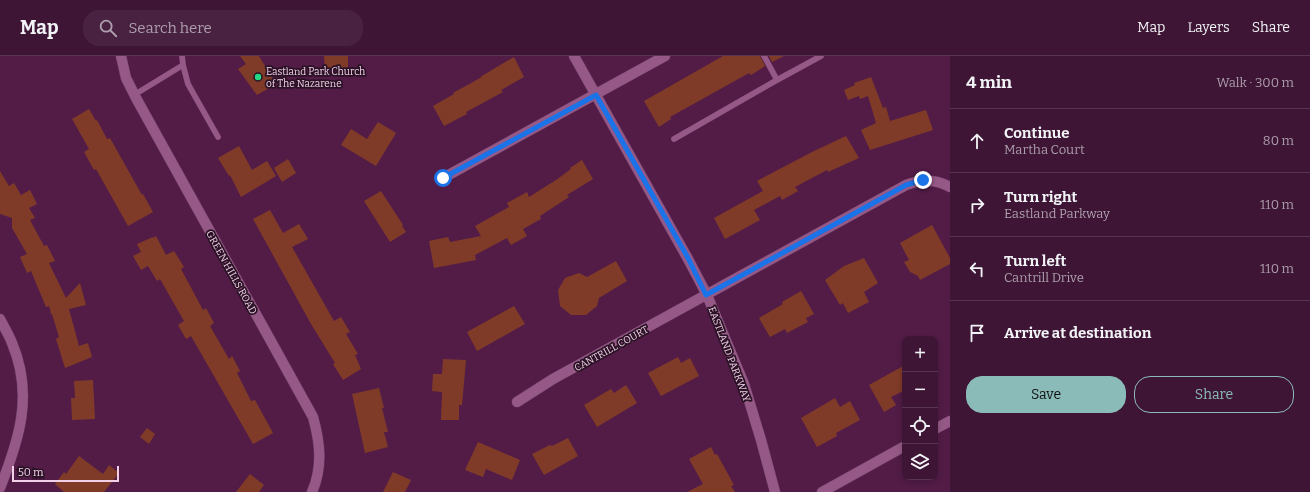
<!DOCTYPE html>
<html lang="en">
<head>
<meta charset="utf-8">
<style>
	:root { --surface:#3e1535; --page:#492241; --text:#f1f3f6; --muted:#ad9fad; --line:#573450; --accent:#8bbbb9 }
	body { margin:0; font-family:Bitter,serif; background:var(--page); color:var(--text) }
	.controls { position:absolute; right:12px; bottom:12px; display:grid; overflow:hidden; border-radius:8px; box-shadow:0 2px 6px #0003 }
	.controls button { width:36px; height:36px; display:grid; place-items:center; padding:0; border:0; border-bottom:1px solid var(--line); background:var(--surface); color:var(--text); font:20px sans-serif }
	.scale { position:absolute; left:12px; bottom:10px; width:107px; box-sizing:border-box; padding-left:4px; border:2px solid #f2d0e8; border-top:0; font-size:11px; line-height:14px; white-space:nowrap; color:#f2d0e8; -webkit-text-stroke:3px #2a1225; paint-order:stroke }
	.stop { position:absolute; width:12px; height:12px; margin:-9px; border:3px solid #1a73e8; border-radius:50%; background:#fff }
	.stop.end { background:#1a73e8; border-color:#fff; box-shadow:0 1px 4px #0008 }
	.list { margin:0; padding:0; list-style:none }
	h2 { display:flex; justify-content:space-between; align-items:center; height:52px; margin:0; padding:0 16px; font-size:17px }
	h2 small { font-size:13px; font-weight:400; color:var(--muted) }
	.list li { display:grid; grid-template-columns:26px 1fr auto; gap:12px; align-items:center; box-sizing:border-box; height:64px; padding:0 16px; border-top:1px solid var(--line) }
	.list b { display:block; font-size:15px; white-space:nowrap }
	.list p { margin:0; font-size:13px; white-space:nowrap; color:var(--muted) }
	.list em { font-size:13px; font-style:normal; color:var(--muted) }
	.actions { display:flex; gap:8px; padding:12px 16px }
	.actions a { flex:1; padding:9px 0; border:1px solid var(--accent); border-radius:16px; text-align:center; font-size:14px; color:var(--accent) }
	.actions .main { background:var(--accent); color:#111 }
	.icon { flex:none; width:22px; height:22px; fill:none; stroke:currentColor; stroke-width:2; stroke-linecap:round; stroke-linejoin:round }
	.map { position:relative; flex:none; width:950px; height:436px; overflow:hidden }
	header { display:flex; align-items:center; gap:24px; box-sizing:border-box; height:56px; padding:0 20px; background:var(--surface); border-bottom:1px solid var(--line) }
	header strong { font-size:19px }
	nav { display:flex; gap:22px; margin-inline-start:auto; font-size:14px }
	.search { width:280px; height:36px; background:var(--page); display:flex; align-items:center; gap:10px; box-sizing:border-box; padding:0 14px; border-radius:16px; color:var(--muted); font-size:15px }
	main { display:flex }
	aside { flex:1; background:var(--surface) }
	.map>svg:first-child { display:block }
	.building { fill:#803b28 }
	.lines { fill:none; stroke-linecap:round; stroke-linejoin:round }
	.service-casing { stroke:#6e3e65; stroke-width:6 }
	.minor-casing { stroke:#6e3e65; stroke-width:11 }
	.tertiary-casing { stroke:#6e3e65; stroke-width:11 }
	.service { stroke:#965987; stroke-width:5.5 }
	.minor { stroke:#965987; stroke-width:10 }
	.tertiary { stroke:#965987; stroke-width:10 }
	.route { stroke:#1a73e8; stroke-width:5 }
	.poi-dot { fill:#25d886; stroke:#2a1225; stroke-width:1.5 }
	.labels { text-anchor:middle; stroke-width:3.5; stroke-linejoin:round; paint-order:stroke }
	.poi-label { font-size:10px; fill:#f2d0e8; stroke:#2a1225; text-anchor:start }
	.street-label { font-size:10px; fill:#f2d0e8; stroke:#2a1225 }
</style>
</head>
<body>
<header>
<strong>Map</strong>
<div class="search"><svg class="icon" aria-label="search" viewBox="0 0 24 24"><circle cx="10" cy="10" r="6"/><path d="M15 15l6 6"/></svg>Search here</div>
<nav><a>Map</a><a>Layers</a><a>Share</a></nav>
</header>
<main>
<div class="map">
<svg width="950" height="436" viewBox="0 0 950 436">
	<rect width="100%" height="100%" fill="#521c47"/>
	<path class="building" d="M 240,0 L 259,0 L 276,28 L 257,39 L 238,13 L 246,8 Z
		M 324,0 L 348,0 L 348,13 L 325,13 Z
		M 723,0 L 760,0 L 765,10 L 751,19 L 749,17 L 670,61 L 671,63 L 659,71 L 644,45 Z
		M 769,0 L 784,0 L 772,6 Z
		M 514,1 L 524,21 L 501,34 L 503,36 L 466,56 L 467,58 L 444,70 L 433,50 L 454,38 L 453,37 L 482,21 L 480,21 Z
		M 871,21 L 883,52 L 886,51 L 890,65 L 926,54 L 933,74 L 870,94 L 861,74 L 876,67 L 868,40 L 860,43 L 859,40 L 848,44 L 844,34 L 855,29 L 854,27 Z
		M 89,53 L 96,65 L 97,64 L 107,83 L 110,82 L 142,139 L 143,138 L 153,156 L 128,170 L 96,113 L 94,114 L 84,96 L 89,93 L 72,63 Z
		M 378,66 L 396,77 L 376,110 L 341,89 L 351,73 L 367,83 Z
		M 846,80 L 859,102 L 828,116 L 827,114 L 795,131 L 798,135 L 782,144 L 780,140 L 754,154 L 760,164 L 725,183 L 714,162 L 763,135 L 757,125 L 812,96 Z
		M 239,90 L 252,114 L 267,105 L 276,120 L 241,141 L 230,119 L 229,120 L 218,102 Z
		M 288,103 L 296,117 L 282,126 L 274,112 Z
		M 582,104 L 593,123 L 567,139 L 569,141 L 540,160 L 541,163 L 523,173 L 527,180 L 511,189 L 507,182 L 475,199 L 476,204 L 434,212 L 429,185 L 448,181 L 450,186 L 481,180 L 475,170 L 509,151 L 507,147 L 527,136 L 529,141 L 556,124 L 571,113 L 570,112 Z
		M 0,115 L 9,130 L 14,127 L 21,139 L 30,134 L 37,148 L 29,152 L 35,162 L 30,164 L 44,190 L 47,189 L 55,205 L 49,207 L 66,242 L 80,227 L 86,249 L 69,253 L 79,290 L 88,287 L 92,301 L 65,312 L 56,283 L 59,281 L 52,258 L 50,258 L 51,257 L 49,250 L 46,251 L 31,215 L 27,217 L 20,201 L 27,198 L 12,172 L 12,162 L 0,158 Z
		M 381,135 L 403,169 L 402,170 L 406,176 L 390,186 L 364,145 Z
		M 270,154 L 283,177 L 299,168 L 308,183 L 292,191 L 334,265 L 341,261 L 350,276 L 346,278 L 358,298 L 355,299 L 361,313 L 343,324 L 333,308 L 335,307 L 311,268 L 253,163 Z
		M 932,169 L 950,202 L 950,208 L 920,224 L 918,220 L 910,216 L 904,206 L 909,204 L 900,187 Z
		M 156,180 L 166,199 L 174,195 L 184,211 L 181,213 L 203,254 L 206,252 L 214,267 L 210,270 L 229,303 L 232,300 L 240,315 L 237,317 L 251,345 L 255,344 L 273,377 L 253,388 L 191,280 L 186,283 L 178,269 L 184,265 L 160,223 L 157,225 L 148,210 L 141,214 L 133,200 L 141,196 L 137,188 L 153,181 L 153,182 Z
		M 864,202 L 878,227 L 864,236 L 869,246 L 848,257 L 843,247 L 840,249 L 825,224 L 844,210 Z
		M 616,205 L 627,225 L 599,242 L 597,250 L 586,259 L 571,259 L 560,250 L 558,234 L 565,222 L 579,217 L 587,221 Z
		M 801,235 L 814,258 L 806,262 L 808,266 L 787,277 L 785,273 L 770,281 L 759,262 L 783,248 L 782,246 Z
		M 514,250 L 525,268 L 477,295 L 467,276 Z
		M 678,301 L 681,307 L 690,302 L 699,320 L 661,340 L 648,317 Z
		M 443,303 L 466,304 L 462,349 L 459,349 L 459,364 L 441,364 L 442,336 L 432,335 L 433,318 L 442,318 Z
		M 905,309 L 905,334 L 891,341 L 896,349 L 884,356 L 869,329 Z
		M 93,324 L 95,363 L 72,364 L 71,342 L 75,342 L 74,325 Z
		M 626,329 L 637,347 L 597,371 L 584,349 L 611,333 L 614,337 Z
		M 379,332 L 384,352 L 382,352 L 388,376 L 384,376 L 388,391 L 365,397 L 352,338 Z
		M 835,342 L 840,351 L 850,345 L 860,364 L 836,377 L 837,380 L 817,391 L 801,362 Z
		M 147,372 L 155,378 L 149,388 L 140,381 Z
		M 568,382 L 578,400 L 544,419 L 532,398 L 550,389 L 552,390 Z
		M 478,386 L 520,404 L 512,424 L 486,413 L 483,421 L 465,414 Z
		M 711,391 L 715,399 L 717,398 L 734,429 L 731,430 L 735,436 L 687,436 L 703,428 L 689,403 Z
		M 79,400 L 103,418 L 109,409 L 119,417 L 104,436 L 64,436 L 55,428 L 64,416 L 66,418 Z
		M 393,416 L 411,424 L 405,436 L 383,436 Z
		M 250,418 L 264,429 L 259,436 L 236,436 Z"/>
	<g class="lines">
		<g class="service-casing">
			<path id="service" d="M 764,0 L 777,24 L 821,0
				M 183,9 L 188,28 L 218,81
				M 134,39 L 183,9 L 182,0
				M 674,83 L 777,24"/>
		</g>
		<g class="minor-casing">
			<path id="minor" d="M 121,0 L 126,22 L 136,42 L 313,361 C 320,386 323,411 312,436
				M 443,122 L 665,0
				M 0,263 C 4,271 9,279 12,287 C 34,339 19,384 0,432
				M 517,346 L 553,323 L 906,129 C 922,123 935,123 950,131
				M 935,373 L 950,365
				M 822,436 L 905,390"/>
		</g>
		<g class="tertiary-casing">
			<path id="tertiary" d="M 574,0 L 688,203 L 707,239 L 744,328 L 761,384 L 775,436"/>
		</g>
		<use href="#service" class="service"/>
		<use href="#minor" class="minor"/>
		<use href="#tertiary" class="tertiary"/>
	</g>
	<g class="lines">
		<path class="route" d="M 443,122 L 596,39 L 688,202 L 706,239 L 906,129 L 923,124"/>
	</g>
	<circle class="poi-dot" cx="258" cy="21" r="4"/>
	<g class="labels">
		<g class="poi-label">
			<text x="266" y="19">Eastland Park Church<tspan x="266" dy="12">of The Nazarene</tspan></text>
		</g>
		<g class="street-label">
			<text transform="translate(232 216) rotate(61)" y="4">GREEN HILLS ROAD</text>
			<text transform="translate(611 292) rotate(-29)" y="4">CANTRILL COURT</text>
			<text transform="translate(730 298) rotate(69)" y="4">EASTLAND PARKWAY</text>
		</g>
	</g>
</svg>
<div class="controls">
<button>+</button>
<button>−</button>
<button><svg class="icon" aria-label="locate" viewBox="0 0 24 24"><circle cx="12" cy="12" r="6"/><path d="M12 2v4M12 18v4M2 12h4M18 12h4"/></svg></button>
<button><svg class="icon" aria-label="layers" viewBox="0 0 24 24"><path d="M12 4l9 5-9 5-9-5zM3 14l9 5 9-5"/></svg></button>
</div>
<div class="scale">50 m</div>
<div class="stop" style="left:443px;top:122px"></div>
<div class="stop end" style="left:923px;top:124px"></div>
</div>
<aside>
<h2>4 min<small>Walk · 300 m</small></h2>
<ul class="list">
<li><svg class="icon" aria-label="ahead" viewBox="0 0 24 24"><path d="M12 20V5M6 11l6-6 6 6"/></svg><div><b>Continue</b><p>Martha Court</p></div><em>80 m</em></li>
<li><svg class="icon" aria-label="right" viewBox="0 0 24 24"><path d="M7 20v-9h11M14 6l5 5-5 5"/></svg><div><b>Turn right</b><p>Eastland Parkway</p></div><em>110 m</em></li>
<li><svg class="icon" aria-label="left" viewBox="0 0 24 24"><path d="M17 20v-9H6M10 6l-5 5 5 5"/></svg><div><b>Turn left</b><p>Cantrill Drive</p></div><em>110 m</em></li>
<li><svg class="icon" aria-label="arrive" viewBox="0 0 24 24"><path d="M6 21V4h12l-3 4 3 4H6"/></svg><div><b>Arrive at destination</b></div></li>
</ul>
<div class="actions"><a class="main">Save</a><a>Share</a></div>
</aside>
</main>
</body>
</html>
